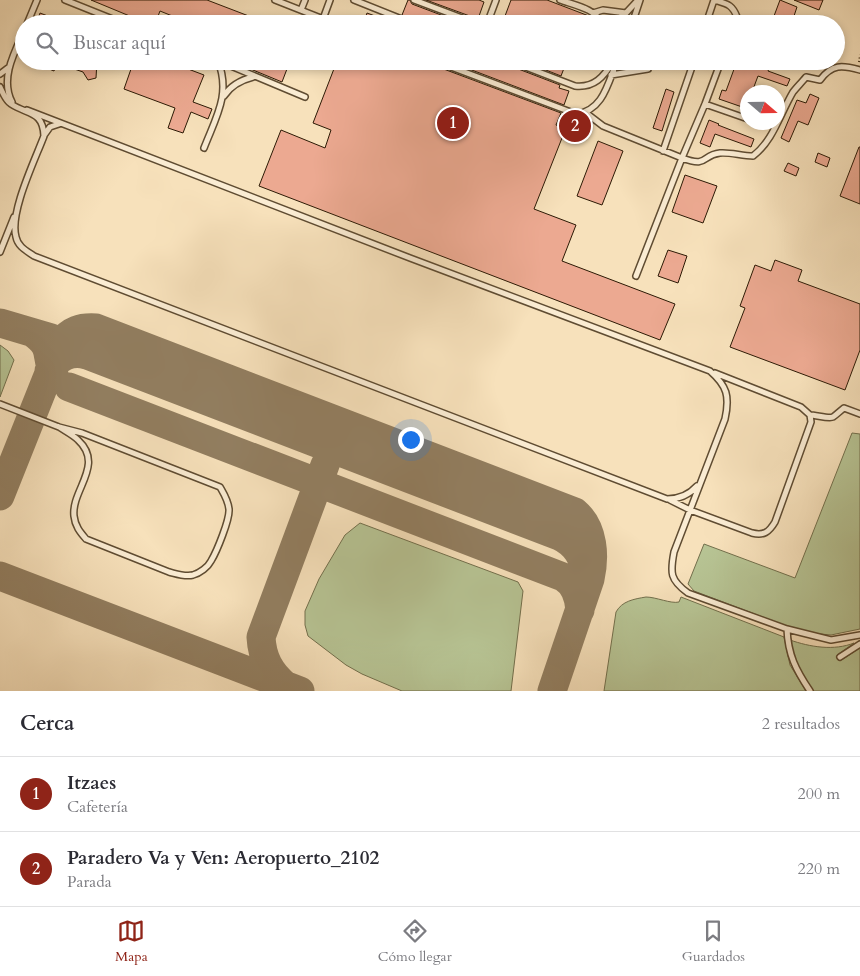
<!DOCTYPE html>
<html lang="es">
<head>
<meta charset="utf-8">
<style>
	:root { --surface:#fff; --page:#f2f2f3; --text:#2b2b33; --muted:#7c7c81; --line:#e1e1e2; --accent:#8f2418 }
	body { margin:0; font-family:Cardo,serif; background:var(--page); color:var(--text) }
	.compass { position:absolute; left:740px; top:85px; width:45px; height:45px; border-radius:50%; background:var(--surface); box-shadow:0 2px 8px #0003; rotate:110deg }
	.you { position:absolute; left:410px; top:439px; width:18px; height:18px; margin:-12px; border:4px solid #fff; border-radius:50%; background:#1a73e8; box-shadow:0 0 0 8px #1a73e833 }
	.badge { display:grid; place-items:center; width:32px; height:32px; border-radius:50%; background:var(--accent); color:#fff; font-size:16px; font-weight:700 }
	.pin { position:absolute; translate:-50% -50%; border:2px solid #fff; box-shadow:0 1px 5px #0006 }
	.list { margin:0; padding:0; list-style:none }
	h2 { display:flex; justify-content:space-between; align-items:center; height:65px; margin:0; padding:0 20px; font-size:21px }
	h2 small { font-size:16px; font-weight:400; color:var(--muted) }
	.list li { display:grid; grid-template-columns:32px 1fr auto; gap:15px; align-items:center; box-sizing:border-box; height:75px; padding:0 20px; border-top:1px solid var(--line) }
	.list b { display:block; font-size:19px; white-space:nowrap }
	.list p { margin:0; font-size:16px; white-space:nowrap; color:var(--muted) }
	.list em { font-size:16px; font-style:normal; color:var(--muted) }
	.icon { flex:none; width:28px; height:28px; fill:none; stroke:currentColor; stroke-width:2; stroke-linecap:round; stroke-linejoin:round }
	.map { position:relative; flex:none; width:860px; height:691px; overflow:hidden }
	.search { position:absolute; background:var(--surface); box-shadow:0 2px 8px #0003; left:15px; right:15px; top:15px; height:55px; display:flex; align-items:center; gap:12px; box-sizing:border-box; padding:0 18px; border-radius:28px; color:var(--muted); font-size:19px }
	.sheet { height:215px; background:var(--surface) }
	nav { display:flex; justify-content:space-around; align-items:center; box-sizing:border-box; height:70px; border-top:1px solid var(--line); background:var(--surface); font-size:14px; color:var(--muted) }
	nav a { display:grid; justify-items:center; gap:2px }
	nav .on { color:var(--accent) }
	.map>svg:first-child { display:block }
	.green { fill:#b7c494; stroke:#726f4c }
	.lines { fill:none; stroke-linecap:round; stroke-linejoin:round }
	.taxiway { stroke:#927e60; stroke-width:29 }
	.building { fill:#eca991; stroke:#2c1a05 }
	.lane-casing { stroke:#5f4c32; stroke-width:8 }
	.path { stroke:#2c1a05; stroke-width:2; stroke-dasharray:1 2.5; stroke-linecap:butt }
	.lane { stroke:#faecd3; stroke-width:5 }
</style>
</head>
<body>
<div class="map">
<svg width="860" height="691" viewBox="0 0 860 691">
	<rect width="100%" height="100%" fill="#f7e1bb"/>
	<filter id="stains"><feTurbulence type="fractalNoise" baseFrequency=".004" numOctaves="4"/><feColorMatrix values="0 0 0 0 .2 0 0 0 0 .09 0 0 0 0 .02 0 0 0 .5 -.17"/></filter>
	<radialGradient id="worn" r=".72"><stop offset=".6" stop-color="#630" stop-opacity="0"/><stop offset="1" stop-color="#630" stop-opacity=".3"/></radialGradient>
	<path class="green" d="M 0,345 L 8,351 L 14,360 L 0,397 Z
		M 852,433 L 860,434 L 860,629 L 831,635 L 810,633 L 789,627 L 694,591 L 688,584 L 704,544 L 795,578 Z
		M 360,523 L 518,582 L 523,591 L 511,691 L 402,691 L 362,674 L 346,665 L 308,636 L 305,625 L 305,611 L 319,579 L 345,535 Z
		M 646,597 C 656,597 671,604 679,602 L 681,597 L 784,637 L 790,665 L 806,691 L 604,691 L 616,612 C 622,601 634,599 646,597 Z
		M 790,640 C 810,647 834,651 854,643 L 837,655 L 840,661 L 860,648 L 860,691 L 813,691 C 801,676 793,659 790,640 Z"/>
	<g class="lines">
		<path class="taxiway" d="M 0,323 L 51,338
			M 33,333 C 55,349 44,356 54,374
			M 49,371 C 58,358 70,350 87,355 L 559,536 C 576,544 585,558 586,577
			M 69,387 L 563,577 C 575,584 579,596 580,610
			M 0,496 L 61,343 C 70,330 81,327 96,328 L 575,512 C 594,528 595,557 590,579 L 552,691
			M 0,576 L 300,691
			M 286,686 C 270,673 262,658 261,637 L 325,465"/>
	</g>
	<path class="building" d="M 91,0 L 207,0 L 267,23 L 192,24 L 160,11 L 155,24 L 149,24 Z
		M 408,0 L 410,0 L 412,4 L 465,24 L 418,24 L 416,20 L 402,15 Z
		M 426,0 L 479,0 L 484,2 L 478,19 Z
		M 511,0 L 547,0 L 589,16 L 597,24 L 502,24 Z
		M 780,0 L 797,7 L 792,22 L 790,21 L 789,24 L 771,24 Z
		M 794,0 L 823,0 L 819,10 Z
		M 40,13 L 66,23 L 66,24 L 36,24 Z
		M 367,13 L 394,23 L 394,24 L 370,24 L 364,21 Z
		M 30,61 L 97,61 L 96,78 L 88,80 L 83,72 L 57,63 L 54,71 Z
		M 113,61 L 167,61 L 204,75 L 193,102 L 212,109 L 208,119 L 191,112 L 183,133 L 168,128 L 175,108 L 124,89 L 131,69 Z
		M 231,61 L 290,61 L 282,82 Z
		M 337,61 L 431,61 L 433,65 L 561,113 L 556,125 L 572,132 L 569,141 L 562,138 L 534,209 L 576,225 L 562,261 L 675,304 L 660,340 L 259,186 L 281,130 L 325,148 L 331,130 L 313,123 Z
		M 448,61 L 506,61 L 508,65 L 560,85 L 559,88 L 569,91 L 564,105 Z
		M 523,61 L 566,61 L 566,63 L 561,76 Z
		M 737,61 L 772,61 L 768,71 L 790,79 L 787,86 L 758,76 L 752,92 L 748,92 L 748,109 L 719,99 L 722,90 L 726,91 Z
		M 666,89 L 674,92 L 662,131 L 653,128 Z
		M 810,94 L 819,98 L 808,125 L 798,121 L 789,142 L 781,138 L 797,100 L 806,103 Z
		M 709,120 L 719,124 L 718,125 L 754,139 L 751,147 L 715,134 L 710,147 L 700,143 Z
		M 598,141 L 623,151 L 602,205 L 577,196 Z
		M 859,147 L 860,147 L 860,204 L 840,196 Z
		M 818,153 L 830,158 L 827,167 L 815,162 Z
		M 788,163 L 799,168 L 796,176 L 784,171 Z
		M 685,175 L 717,186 L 703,223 L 672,212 Z
		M 668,250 L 687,256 L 678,283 L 658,276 Z
		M 775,260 L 802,270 L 798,281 L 860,304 L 860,350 L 845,390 L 730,347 L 745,308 L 740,306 L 755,265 L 771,271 Z"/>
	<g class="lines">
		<g class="lane-casing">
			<path id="lane" d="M 65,0 L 125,24
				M 275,0 L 336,24
				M 354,0 L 414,24
				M 414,0 L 478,24
				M 560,0 C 574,5 597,9 602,24
				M 301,10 L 305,0
				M 593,13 L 603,10 L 626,13
				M 323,19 L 330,0
				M 27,24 L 37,0
				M 487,24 L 496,0
				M 611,24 L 626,13 L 638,0
				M 632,24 L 640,0
				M 706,24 L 714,0 C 727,4 732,4 737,17 L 734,24
				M 219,61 L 305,97
				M 435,61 L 576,114 C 603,111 608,83 617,61
				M 510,61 L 575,86 C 594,88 604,77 613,61
				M 570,61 L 584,65 L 589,61
				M 721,61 L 705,104 L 682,158 C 709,168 701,155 720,153 C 730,152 742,156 753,156 C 773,141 780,114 793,92 C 797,87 802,82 806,77 L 820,80 C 832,64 842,65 860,70
				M 615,65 L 639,61
				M 0,74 L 8,68
				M 611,75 L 648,69
				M 0,87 C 3,93 5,100 11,104 C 28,115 43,111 44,136 C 35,160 9,213 16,237 C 18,247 27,251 34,256 L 667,499 C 680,499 689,495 697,486
				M 224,96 C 231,85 241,80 253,77
				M 12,102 C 0,79 14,53 24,31
				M 705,104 L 748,119
				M 27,110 L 410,258 L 710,371 C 727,386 730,396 725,419 L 674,552 C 670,573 670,580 688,593 L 787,629 L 831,640 L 860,635
				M 586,113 L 603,126 L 682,158 L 636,276
				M 45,134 L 50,127 L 59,124
				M 204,148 C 216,117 231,94 218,61
				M 663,151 L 694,61
				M 0,252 L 14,217
				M 0,404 L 59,427 L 82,433 L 220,487 C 224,494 228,500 229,509 C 230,519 217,551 211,561 C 208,567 200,573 193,575 C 185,577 177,574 169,572 L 86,539 C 80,532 75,526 74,516 C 71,490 105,465 78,440 C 73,435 65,431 59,427
				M 810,415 C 816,415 829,419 833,417 C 836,415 840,411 844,408 L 860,414
				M 670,500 L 690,510 L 752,533 C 764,536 769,532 775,522 L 811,422 L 810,415 L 801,407 L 715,373
				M 787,629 C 788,655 796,670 810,691
				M 840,657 L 860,644"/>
		</g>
		<path class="path" d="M 859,62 L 860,55"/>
		<use href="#lane" class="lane"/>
	</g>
	<rect width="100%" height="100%" filter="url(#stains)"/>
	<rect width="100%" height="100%" fill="url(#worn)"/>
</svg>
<svg class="compass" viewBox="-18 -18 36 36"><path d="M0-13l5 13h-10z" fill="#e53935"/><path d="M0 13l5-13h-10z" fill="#7c7c81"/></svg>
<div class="you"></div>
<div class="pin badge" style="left:453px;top:123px">1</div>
<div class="pin badge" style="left:575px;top:126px">2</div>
<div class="search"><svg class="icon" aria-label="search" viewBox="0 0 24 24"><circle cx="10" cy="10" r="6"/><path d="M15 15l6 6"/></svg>Buscar aquí</div>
</div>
<section class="sheet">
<h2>Cerca<small>2 resultados</small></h2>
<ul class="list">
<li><span class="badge">1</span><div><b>Itzaes</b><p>Cafetería</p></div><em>200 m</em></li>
<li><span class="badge">2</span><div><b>Paradero Va y Ven: Aeropuerto_2102</b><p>Parada</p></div><em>220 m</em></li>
</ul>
</section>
<nav>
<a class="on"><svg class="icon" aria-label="map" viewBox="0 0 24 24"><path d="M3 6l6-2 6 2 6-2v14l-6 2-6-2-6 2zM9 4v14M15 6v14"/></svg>Mapa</a>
<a><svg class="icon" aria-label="directions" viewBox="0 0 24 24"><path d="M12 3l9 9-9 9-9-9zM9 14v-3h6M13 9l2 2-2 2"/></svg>Cómo llegar</a>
<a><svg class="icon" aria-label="saved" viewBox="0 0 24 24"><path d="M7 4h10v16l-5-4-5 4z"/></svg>Guardados</a>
</nav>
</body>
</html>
